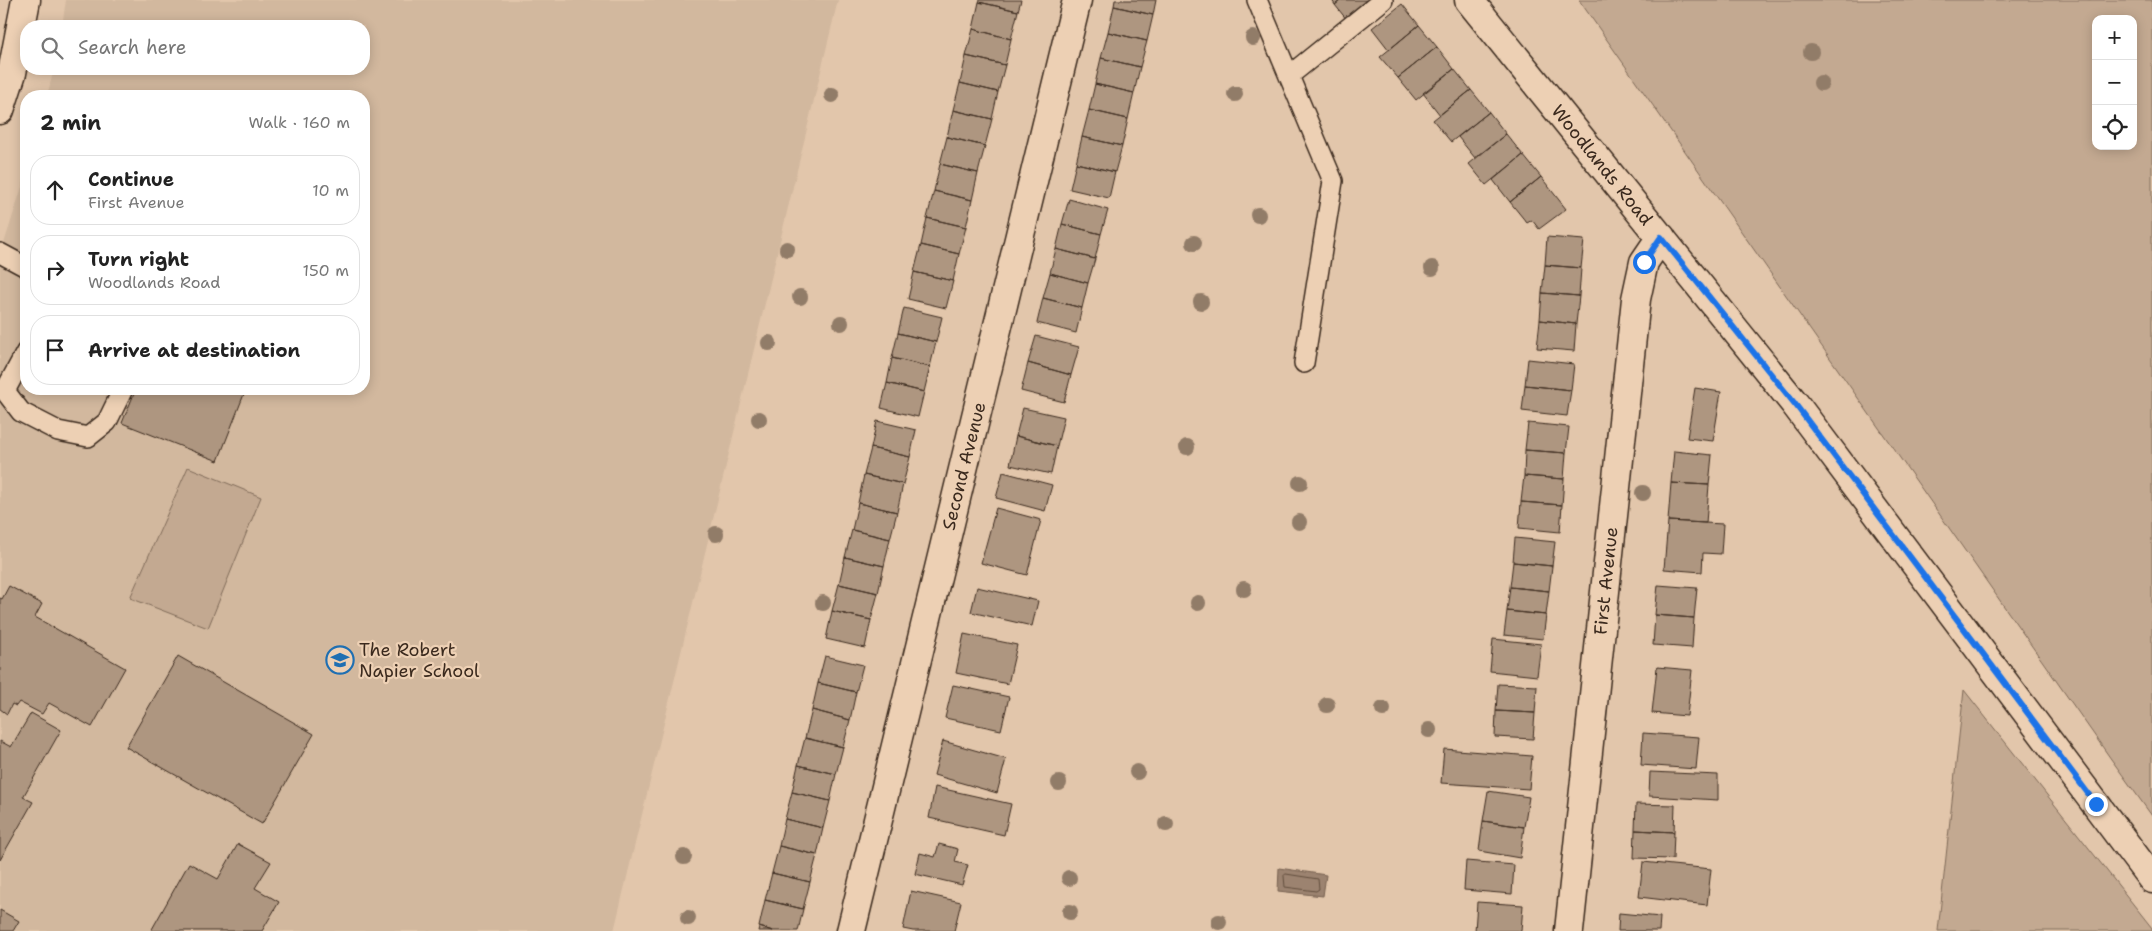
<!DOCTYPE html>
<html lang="en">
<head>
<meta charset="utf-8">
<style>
	:root { --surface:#fff; --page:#f2f2f2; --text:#222; --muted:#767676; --line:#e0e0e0 }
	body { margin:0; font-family:"Shantell Sans",sans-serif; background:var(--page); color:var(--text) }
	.controls { position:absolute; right:15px; top:15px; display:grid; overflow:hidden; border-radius:10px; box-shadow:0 2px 12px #0003 }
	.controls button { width:45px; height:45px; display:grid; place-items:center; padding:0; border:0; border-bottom:1px solid var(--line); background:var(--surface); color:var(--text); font:25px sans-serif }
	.stop { position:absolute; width:15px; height:15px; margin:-11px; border:4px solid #1a73e8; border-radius:50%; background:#fff }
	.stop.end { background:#1a73e8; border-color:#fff; box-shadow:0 1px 5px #0008 }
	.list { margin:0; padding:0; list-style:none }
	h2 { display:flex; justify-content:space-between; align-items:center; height:65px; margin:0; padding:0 20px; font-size:21px }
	h2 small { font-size:16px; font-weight:400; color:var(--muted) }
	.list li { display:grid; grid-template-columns:32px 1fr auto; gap:15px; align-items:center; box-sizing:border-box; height:70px; margin:0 10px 10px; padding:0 10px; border:1px solid var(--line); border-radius:20px }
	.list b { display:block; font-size:19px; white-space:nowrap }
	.list p { margin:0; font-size:16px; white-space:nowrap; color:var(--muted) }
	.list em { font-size:16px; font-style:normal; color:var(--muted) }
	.icon { flex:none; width:28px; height:28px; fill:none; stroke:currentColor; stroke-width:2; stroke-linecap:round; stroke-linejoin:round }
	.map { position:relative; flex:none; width:2152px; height:931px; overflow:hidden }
	.search { position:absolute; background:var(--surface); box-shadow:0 2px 12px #0003; left:20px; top:20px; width:350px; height:55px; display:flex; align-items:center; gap:12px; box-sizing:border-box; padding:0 18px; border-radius:20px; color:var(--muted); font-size:19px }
	.panel { position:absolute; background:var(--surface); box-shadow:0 2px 12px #0003; left:20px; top:90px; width:350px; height:305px; border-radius:20px }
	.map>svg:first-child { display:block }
	.built { fill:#d2b89e }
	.green { fill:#c3a991; stroke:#7f6a58; fill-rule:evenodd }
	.water { fill:#9c836f; stroke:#755f4f }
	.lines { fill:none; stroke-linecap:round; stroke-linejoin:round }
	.shore { stroke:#624e3e; stroke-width:1 }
	.building { fill:#ae9680; stroke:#3b2a1e }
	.service-casing { stroke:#3b2a1e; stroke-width:22 }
	.minor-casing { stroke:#3b2a1e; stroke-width:31 }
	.tertiary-casing { stroke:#3b2a1e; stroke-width:31 }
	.service { stroke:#edd0b4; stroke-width:19 }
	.minor { stroke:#edd0b4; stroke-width:28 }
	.tertiary { stroke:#edd0b4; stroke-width:28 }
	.tree { fill:#917b67 }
	.route { stroke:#1a73e8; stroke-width:6 }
	.labels { text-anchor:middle; stroke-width:4.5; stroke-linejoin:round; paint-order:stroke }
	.street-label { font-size:18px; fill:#3b2a1e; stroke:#edd0b4 }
	.poi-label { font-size:18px; fill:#3b2a1e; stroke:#edd0b4; text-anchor:start }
</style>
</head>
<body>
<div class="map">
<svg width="2152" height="931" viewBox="0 0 2152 931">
	<rect width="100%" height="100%" fill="#e2c6ab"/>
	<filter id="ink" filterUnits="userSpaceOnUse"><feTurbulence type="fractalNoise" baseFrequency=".02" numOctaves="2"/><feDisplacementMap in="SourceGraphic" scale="10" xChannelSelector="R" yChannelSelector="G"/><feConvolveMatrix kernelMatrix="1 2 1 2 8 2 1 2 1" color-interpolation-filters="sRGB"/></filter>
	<g filter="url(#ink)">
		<path class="built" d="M 66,0 L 838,0 L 614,931 L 0,931 L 0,256 L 26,174 L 26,389 L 364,389 L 364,96 L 47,96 L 54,69 L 364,69 L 364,26 L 62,26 Z"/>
		<path class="green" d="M 1579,0 L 2152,0 L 2152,816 L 2111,759 ZM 2096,19 L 2133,19 L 2133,146 L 2096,146 Z
			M 188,467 L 261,497 L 208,628 L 130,598 Z
			M 1964,690 L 2152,928 L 2152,931 L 1938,931 Z"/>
		<path class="water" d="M 1279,868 L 1326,875 L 1323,896 L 1278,891 Z"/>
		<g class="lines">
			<path class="shore" d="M 1286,874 L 1318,879 L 1319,889 L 1316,891 L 1285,887 L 1284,876 Z"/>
		</g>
		<path class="building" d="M 980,0 L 1021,0 L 1018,11 L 979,2 Z
			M 1115,0 L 1156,0 L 1153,15 L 1114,6 Z
			M 1332,0 L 1341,0 L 1335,5 Z
			M 1341,0 L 1383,0 L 1351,25 L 1335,5 Z
			M 979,2 L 1018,11 L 1011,39 L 973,29 Z
			M 1402,4 L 1419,25 L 1389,50 L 1372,28 Z
			M 1114,6 L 1153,15 L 1147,41 L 1108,32 Z
			M 1419,25 L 1437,47 L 1398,78 L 1380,57 Z
			M 973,29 L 1011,39 L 1005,65 L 966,56 Z
			M 1108,32 L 1147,41 L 1140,67 L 1101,58 Z
			M 1437,47 L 1454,69 L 1416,100 L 1398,78 Z
			M 966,56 L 1005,65 L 998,92 L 960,83 Z
			M 1101,58 L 1140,67 L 1134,93 L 1095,84 Z
			M 1454,69 L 1471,90 L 1440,115 L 1423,93 Z
			M 960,83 L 998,92 L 992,119 L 953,110 Z
			M 1095,84 L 1134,93 L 1128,119 L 1089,110 Z
			M 1471,90 L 1489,112 L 1451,142 L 1433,120 Z
			M 953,110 L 992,119 L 985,146 L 947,137 Z
			M 1089,110 L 1128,119 L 1122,146 L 1082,137 Z
			M 1489,112 L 1506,134 L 1475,158 L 1458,137 Z
			M 1506,134 L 1523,155 L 1486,185 L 1469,164 Z
			M 947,137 L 985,146 L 978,173 L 940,164 Z
			M 1082,137 L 1122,146 L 1115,172 L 1076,163 Z
			M 1523,155 L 1541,177 L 1510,202 L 1493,180 Z
			M 1076,163 L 1115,172 L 1109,198 L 1070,189 Z
			M 940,164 L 978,173 L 972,200 L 934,191 Z
			M 1541,177 L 1566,209 L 1539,229 L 1532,220 L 1527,223 L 1510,202 Z
			M 934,191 L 972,200 L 966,227 L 927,218 Z
			M 1069,199 L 1108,210 L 1101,234 L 1062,224 Z
			M 927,218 L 966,227 L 959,254 L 921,245 Z
			M 1062,224 L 1101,234 L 1095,259 L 1056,249 Z
			M 1547,237 L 1584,240 L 1581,268 L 1545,265 Z
			M 921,245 L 959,254 L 953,281 L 914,272 Z
			M 1056,249 L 1095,259 L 1088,283 L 1050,273 Z
			M 1545,265 L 1581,268 L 1579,296 L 1542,293 Z
			M 914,272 L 953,281 L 946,308 L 908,299 Z
			M 1050,273 L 1088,283 L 1082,308 L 1043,298 Z
			M 1542,293 L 1579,296 L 1576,324 L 1540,320 Z
			M 1043,298 L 1082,308 L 1076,333 L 1037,323 Z
			M 904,308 L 942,317 L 936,342 L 898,333 Z
			M 1540,320 L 1576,324 L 1574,351 L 1537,348 Z
			M 898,333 L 936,342 L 930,367 L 892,358 Z
			M 1036,336 L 1079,347 L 1071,375 L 1028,363 Z
			M 892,358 L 930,367 L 924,392 L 887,383 Z
			M 1528,359 L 1574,364 L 1571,390 L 1525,385 Z
			M 1028,363 L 1071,375 L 1064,402 L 1021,391 Z
			M 887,383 L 924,392 L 918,417 L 881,408 Z
			M 1525,385 L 1571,390 L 1567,416 L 1522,411 Z
			M 1695,388 L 1721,392 L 1713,441 L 1687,438 Z
			M 136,389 L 246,389 L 218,461 L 122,423 Z
			M 1023,408 L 1064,417 L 1057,446 L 1016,436 Z
			M 877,421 L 916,430 L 910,457 L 871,448 Z
			M 1528,423 L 1569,427 L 1566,453 L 1525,450 Z
			M 1016,436 L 1057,446 L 1051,474 L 1010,465 Z
			M 871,448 L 910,457 L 903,484 L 864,475 Z
			M 1525,450 L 1566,453 L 1564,479 L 1524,476 Z
			M 1674,451 L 1712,455 L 1709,485 L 1671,483 Z
			M 1003,472 L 1052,485 L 1045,511 L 996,498 Z
			M 864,475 L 903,484 L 897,512 L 858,503 Z
			M 1524,476 L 1564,479 L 1562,505 L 1521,502 Z
			M 1671,483 L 1709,485 L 1706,523 L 1668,521 Z
			M 1521,502 L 1562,505 L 1560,532 L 1519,528 Z
			M 858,503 L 897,512 L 890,539 L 852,530 Z
			M 996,508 L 1041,520 L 1027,575 L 981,563 Z
			M 1668,521 L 1723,524 L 1721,554 L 1703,553 L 1702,572 L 1664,569 Z
			M 852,530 L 890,539 L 884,566 L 845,557 Z
			M 1515,538 L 1555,542 L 1552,566 L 1513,562 Z
			M 845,557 L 884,566 L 878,593 L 839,584 Z
			M 1513,562 L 1552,566 L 1549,591 L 1510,587 Z
			M 839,584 L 878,593 L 871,620 L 832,611 Z
			M 1658,585 L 1697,588 L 1694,618 L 1655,615 Z
			M 9,586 L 42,604 L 35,617 L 125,668 L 92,727 L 49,703 L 42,714 L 19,702 L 16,706 L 12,704 L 7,714 L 0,709 L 0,598 L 2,599 Z
			M 977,587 L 1038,601 L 1032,626 L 971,612 Z
			M 1510,587 L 1549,591 L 1546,615 L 1507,611 Z
			M 832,611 L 871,620 L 865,648 L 826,639 Z
			M 1507,611 L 1546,615 L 1543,639 L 1504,635 Z
			M 1655,615 L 1694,618 L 1692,648 L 1653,645 Z
			M 964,634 L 1017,645 L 1008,684 L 956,673 Z
			M 1493,639 L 1541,644 L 1537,676 L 1490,671 Z
			M 178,656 L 314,734 L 262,824 L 126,747 Z
			M 825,656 L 863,665 L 856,692 L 818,683 Z
			M 1657,667 L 1692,670 L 1687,716 L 1652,713 Z
			M 818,683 L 856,692 L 850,720 L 812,710 Z
			M 1498,684 L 1537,686 L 1535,713 L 1496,711 Z
			M 953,685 L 1009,697 L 1001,730 L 945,718 Z
			M 812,710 L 850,720 L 843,747 L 805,738 Z
			M 1496,711 L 1535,713 L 1533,739 L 1495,737 Z
			M 31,713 L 61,730 L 23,797 L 33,802 L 0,860 L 0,741 L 11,747 Z
			M 1643,733 L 1699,737 L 1696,769 L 1641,765 Z
			M 805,738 L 843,747 L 836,774 L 798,765 Z
			M 943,741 L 1006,759 L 997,793 L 934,775 Z
			M 1444,749 L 1532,756 L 1529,789 L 1441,783 Z
			M 798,765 L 836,774 L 830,801 L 792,792 Z
			M 1650,772 L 1718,775 L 1718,800 L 1649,796 Z
			M 935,787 L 1011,804 L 1004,835 L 929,818 Z
			M 1488,791 L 1529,797 L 1524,827 L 1483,821 Z
			M 792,792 L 830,801 L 823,828 L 785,819 Z
			M 1636,804 L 1675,805 L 1674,832 L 1635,830 Z
			M 785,819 L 823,828 L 817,855 L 779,846 Z
			M 1483,821 L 1524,827 L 1520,858 L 1479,851 Z
			M 1635,830 L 1674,832 L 1673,859 L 1634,858 Z
			M 238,844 L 271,862 L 255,888 L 279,902 L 262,931 L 151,931 L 189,863 L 218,879 Z
			M 939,844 L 958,849 L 955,862 L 968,865 L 962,885 L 915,874 L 920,853 L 935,857 Z
			M 779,846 L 817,855 L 810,882 L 772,873 Z
			M 1466,861 L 1514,865 L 1512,894 L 1464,890 Z
			M 1643,862 L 1711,869 L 1707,905 L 1639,897 Z
			M 772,873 L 810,882 L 803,909 L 765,900 Z
			M 911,891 L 961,902 L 954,931 L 913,931 L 903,929 Z
			M 765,900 L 803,909 L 798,931 L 773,931 L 759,927 Z
			M 1477,902 L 1523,905 L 1521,931 L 1475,931 Z
			M 0,910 L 19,921 L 13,931 L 0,931 Z
			M 1619,913 L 1660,917 L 1659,931 L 1618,931 Z
			M 759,927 L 773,931 L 758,931 Z"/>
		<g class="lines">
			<g class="service-casing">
				<path id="service" d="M 1257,0 L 1333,181 L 1304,363
					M 1290,75 L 1383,0
					M 0,253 L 26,267
					M 26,352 L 5,391 L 21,412 L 58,431 L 88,437 L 107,422 L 123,389"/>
			</g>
			<g class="minor-casing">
				<path id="minor" d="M 0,110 L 12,73 L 26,0
					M 851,931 L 1077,0
					M 1569,931 L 1636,299 L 1644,262 L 1661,237"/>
			</g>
			<g class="tertiary-casing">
				<path id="tertiary" d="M 1469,0 L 1795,404 L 2152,879"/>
			</g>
			<use href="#service" class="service"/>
			<use href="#minor" class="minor"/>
			<use href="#tertiary" class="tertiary"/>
		</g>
		<g class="tree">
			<circle cx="1253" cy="38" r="8"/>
			<circle cx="1811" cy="52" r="8"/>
			<circle cx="1821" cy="83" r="8"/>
			<circle cx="1235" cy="94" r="8"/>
			<circle cx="832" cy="95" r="8"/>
			<circle cx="1258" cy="215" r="8"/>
			<circle cx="1194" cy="243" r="8"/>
			<circle cx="787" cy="249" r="8"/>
			<circle cx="1432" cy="268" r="8"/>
			<circle cx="800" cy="297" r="8"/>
			<circle cx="1201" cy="302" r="8"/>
			<circle cx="841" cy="323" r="8"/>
			<circle cx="769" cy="343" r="8"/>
			<circle cx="759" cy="419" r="8"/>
			<circle cx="1187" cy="447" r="8"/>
			<circle cx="1300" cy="483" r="8"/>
			<circle cx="1643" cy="493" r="8"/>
			<circle cx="1299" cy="522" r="8"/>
			<circle cx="716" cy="534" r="8"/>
			<circle cx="1244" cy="589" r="8"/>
			<circle cx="823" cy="603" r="8"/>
			<circle cx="1198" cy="603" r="8"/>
			<circle cx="1327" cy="705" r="8"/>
			<circle cx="1383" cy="709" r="8"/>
			<circle cx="1429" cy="730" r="8"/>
			<circle cx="1137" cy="772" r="8"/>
			<circle cx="1059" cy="783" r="8"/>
			<circle cx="1166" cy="824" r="8"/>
			<circle cx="684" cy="857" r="8"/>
			<circle cx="1069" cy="878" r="8"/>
			<circle cx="1070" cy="912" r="8"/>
			<circle cx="688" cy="918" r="8"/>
			<circle cx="1219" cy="922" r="8"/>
		</g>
	</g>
	<g class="lines" filter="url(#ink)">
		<path class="route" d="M 1644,262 L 1661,237 L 1795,404 L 2096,804"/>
	</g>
	<defs>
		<g id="school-ring" transform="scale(1.4375)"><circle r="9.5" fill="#edd0b4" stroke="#1f6fb2" stroke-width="1.5"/><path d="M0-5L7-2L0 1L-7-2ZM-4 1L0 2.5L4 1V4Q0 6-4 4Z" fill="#1f6fb2"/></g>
	</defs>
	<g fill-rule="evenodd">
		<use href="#school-ring" x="340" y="660"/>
	</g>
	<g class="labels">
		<g class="street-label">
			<text transform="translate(1602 165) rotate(51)" y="6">Woodlands Road</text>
			<text transform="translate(964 466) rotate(-76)" y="6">Second Avenue</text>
			<text transform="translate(1606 581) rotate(-84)" y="6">First Avenue</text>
		</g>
		<g class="poi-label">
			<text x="359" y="656">The Robert<tspan x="359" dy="21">Napier School</tspan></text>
		</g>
	</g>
</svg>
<div class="controls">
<button>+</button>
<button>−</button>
<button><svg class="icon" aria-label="locate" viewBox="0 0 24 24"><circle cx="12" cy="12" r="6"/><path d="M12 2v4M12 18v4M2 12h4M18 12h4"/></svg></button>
</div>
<div class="stop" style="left:1644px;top:262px"></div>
<div class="stop end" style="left:2096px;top:804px"></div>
<div class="search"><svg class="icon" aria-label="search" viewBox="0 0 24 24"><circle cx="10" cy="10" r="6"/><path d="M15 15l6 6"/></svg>Search here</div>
<section class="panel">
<h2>2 min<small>Walk · 160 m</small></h2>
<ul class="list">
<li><svg class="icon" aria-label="ahead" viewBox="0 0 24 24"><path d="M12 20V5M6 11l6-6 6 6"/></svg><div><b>Continue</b><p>First Avenue</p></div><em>10 m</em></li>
<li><svg class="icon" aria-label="right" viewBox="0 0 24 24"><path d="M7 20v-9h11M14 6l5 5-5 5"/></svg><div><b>Turn right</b><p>Woodlands Road</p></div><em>150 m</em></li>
<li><svg class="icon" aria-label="arrive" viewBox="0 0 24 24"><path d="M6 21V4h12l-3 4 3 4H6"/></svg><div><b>Arrive at destination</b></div></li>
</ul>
</section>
</div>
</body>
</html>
